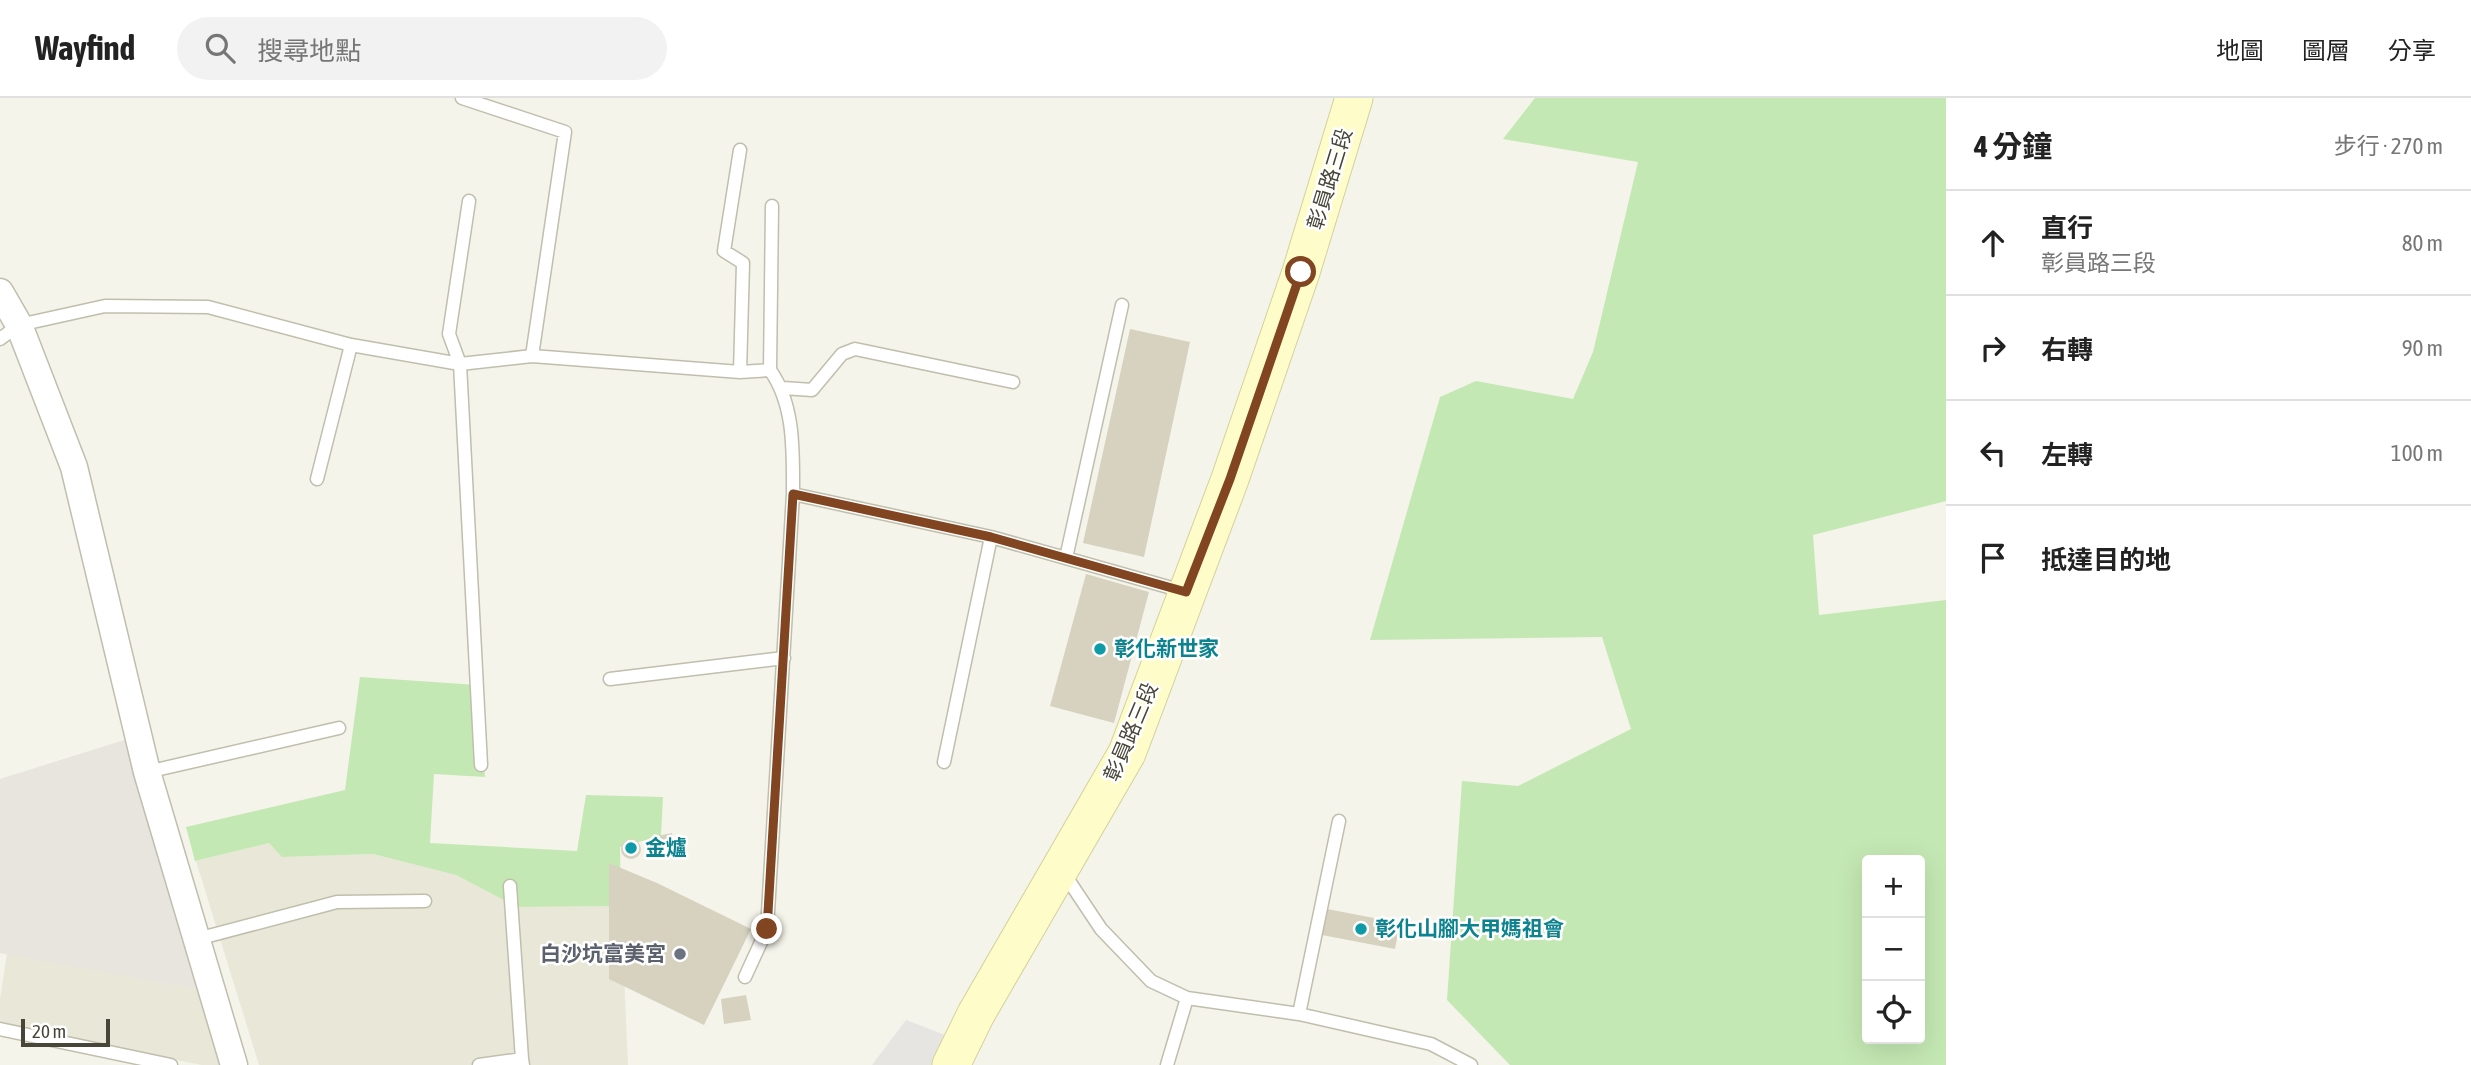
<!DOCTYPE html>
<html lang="zh-TW">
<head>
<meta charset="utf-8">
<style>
	:root { --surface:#fff; --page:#f2f2f2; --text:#222; --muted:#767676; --line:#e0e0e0 }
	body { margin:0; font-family:"Asap Condensed","Noto Sans TC",sans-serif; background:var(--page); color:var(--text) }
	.controls { position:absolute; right:21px; bottom:21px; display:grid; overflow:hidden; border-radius:7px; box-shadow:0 7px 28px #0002 }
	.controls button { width:63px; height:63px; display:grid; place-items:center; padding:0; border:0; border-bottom:2px solid var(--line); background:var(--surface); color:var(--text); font:35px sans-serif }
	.scale { position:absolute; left:21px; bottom:18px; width:89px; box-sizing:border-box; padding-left:7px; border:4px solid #484638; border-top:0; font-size:19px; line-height:24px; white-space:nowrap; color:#484638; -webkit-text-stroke:5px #fff; paint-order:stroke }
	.stop { position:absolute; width:21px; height:21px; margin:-16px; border:5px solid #814621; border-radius:50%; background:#fff }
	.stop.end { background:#814621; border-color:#fff; box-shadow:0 2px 7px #0008 }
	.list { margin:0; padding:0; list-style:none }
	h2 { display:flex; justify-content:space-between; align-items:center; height:91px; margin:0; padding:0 28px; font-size:30px }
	h2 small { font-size:23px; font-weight:400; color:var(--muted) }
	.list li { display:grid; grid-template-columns:46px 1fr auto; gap:21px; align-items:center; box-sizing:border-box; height:105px; padding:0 28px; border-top:2px solid var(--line) }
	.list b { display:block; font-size:26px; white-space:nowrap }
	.list p { margin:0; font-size:23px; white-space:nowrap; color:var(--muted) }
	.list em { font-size:23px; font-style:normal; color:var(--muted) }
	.icon { flex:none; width:38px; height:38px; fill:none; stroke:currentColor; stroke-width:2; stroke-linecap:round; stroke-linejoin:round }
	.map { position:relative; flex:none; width:1946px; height:967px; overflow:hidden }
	header { display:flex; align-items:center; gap:42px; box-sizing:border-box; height:98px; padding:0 35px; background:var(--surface); border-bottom:2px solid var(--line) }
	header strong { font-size:33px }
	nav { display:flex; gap:38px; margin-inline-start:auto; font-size:24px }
	.search { width:490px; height:63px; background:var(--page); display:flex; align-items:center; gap:18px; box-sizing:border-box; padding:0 24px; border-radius:38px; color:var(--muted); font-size:26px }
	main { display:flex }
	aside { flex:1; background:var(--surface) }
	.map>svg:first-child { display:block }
	.residential { fill:#e8e7d8 }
	.industrial { fill:#e7e5de }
	.green { fill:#c4e8b3; fill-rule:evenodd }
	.parking { fill:#e6e5e1 }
	.building { fill:#d6d2bf }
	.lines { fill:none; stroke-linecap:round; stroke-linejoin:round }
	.lane-casing { stroke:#c0beac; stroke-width:15 }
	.street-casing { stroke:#c0beac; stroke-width:29 }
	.secondary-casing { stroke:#d3d19a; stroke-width:39 }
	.lane { stroke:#fff; stroke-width:12 }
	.street { stroke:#fff; stroke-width:26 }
	.secondary { stroke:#fefdca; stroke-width:37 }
	.route { stroke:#814621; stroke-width:9 }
	.culture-dot { fill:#0f9aa8; stroke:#fff; stroke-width:2.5 }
	.worship-dot { fill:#6b7280; stroke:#fff; stroke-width:2.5 }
	.labels { text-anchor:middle; stroke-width:5; stroke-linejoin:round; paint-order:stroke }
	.street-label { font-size:21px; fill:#484638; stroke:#fff }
	.culture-label { font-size:21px; font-weight:bold; fill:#0d838f; stroke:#fff; text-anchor:start }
	.worship-label { font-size:21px; font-weight:bold; fill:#5b616d; stroke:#fff; text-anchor:end }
</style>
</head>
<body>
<header>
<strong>Wayfind</strong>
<div class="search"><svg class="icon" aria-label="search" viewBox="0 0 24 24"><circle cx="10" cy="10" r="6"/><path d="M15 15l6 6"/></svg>搜尋地點</div>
<nav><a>地圖</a><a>圖層</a><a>分享</a></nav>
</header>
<main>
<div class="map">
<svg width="1946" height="967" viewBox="0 0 1946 967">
	<rect width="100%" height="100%" fill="#f4f4ea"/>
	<path class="residential" d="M 269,745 L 283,759 L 373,756 L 456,777 L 518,809 L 621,808 L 628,967 L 259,967 L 196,763 Z
		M 7,855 L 214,894 L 242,967 L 202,967 L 0,928 L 0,901 Z"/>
	<path class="industrial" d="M 134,639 L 214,894 L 0,855 L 0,681 Z"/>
	<path class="green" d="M 1535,0 L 1946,0 L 1946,403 L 1813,437 L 1819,517 L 1946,502 L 1946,967 L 1510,967 L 1447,902 L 1462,683 L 1518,688 L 1631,631 L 1602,539 L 1370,542 L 1440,299 L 1476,283 L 1573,301 L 1593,254 L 1638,64 L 1503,41 ZM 1920,762 L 1920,941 L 1867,941 L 1867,762 Z
		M 360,579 L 477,587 L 485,679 L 434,676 L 430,745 L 577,753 L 586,697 L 663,699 L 661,738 L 620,749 L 621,808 L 517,809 L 456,777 L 373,756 L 282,759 L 269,745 L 195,763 L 186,729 L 345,692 Z"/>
	<path class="parking" d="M 906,922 L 969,946 L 959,967 L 872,967 Z"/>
	<path class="building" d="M 1130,231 L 1190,244 L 1144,459 L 1083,445 Z
		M 1086,476 L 1149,494 L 1114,625 L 1050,608 Z
		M 672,735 L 675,749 L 659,752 L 657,738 Z
		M621 751a10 10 0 1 1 20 0a10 10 0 1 1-20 0Z
		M 609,765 L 657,785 L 751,831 L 704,927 L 609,881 Z
		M 1327,811 L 1400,825 L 1395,851 L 1322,837 Z
		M 746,897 L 751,922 L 724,926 L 721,901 Z"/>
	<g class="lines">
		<g class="lane-casing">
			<path id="lane" d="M 462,0 L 565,34 L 532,258
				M 469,103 L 449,236 L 460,266 L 481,667
				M 0,241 L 19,227 L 105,208 L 208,209 L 351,247 L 460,266 L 532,258 L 740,274 L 770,272 C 795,307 793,354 793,396 L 991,439 L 1186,494
				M 770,272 L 772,108
				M 740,274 L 743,165 L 724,153 L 740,52
				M 783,290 L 812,292 L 842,256 L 855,251 L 1013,284
				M 317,381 L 351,247
				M 1066,460 L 1122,207
				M 610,581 L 784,560
				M 944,664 L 991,439
				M 147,674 L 339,630
				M 1063,774 L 1101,831 L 1151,883 L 1187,900 L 1299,916 L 1431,946 L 1471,967
				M 510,788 L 522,961
				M 197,841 L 337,804 L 425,803
				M 745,879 L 767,831 L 793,396
				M 1299,916 L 1339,723
				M 0,931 L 171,967
				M 479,967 L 522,961 L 523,967
				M 1167,967 L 1187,900"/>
		</g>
		<g class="street-casing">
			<path id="street" d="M 0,194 L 19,227 L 74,369 L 147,674 L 234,967"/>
		</g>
		<g class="secondary-casing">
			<path id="secondary" d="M 951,967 L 976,916 L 1127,655 L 1230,381 L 1301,174 L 1354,0"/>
		</g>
		<use href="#lane" class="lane"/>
		<use href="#street" class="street"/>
		<use href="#secondary" class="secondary"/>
	</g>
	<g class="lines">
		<path class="route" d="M 767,831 L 793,396 L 991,439 L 1186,494 L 1230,381 L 1301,174"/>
	</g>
	<g class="culture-dot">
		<circle cx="1100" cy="551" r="7"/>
		<circle cx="631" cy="750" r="7"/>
		<circle cx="1361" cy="831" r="7"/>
	</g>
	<circle class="worship-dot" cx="680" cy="856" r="7"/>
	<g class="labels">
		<g class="street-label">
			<text transform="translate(1330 81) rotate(-73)" y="7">彰員路三段</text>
			<text transform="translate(1131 634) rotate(-67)" y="7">彰員路三段</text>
		</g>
		<g class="culture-label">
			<text x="1114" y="558">彰化新世家</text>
			<text x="645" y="757">金爐</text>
			<text x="1375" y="838">彰化山腳大甲媽祖會</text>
		</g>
		<g class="worship-label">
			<text x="666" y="863">白沙坑富美宮</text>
		</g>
	</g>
</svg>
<div class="controls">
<button>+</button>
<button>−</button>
<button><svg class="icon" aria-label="locate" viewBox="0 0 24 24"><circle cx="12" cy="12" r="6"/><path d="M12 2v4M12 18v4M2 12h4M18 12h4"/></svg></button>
</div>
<div class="scale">20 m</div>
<div class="stop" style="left:1301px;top:174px"></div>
<div class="stop end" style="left:767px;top:831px"></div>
</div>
<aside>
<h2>4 分鐘<small>步行 · 270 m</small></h2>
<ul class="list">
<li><svg class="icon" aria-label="ahead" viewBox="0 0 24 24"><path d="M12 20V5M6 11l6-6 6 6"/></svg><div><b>直行</b><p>彰員路三段</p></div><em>80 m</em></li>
<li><svg class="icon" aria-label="right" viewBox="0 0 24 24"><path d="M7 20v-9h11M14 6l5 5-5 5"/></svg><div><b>右轉</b></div><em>90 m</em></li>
<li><svg class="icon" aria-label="left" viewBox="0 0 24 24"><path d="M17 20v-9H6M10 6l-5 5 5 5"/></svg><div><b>左轉</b></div><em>100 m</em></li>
<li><svg class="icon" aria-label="arrive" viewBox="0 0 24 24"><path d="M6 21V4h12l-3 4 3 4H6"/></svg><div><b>抵達目的地</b></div></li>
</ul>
</aside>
</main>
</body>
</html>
